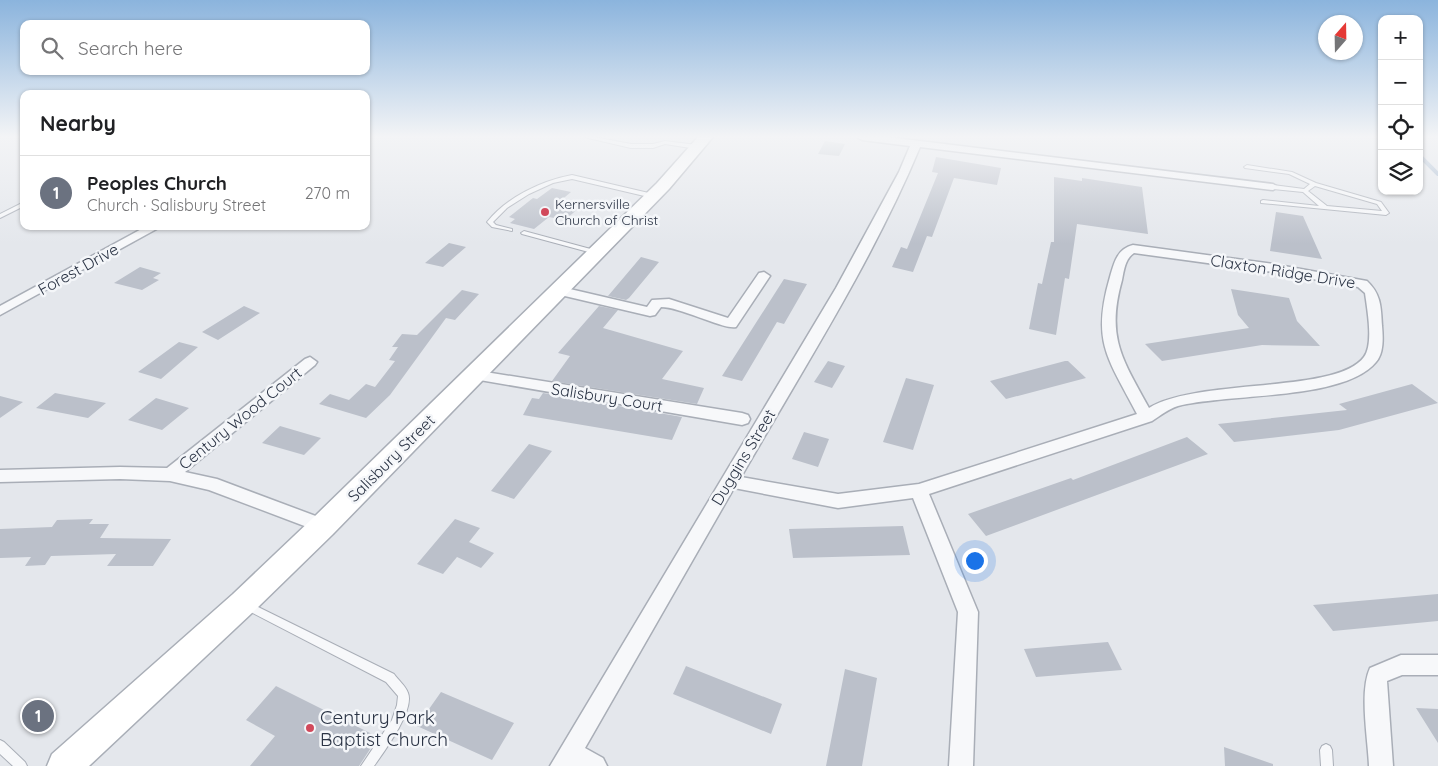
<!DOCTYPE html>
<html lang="en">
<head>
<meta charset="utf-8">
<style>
	:root { --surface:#fff; --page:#f6f6f6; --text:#202124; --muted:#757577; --line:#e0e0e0; --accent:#111827 }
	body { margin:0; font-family:Quicksand,sans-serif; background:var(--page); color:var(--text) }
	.controls { position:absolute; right:15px; top:15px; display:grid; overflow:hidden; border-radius:10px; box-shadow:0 1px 4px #0004 }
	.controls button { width:45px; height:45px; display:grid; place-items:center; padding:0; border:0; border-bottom:1px solid var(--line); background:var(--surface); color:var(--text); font:25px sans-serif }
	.compass { position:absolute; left:1318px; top:15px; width:45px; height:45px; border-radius:50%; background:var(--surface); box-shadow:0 1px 4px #0004; rotate:20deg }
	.you { position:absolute; left:974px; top:560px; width:18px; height:18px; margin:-12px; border:4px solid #fff; border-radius:50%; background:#1a73e8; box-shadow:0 0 0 8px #1a73e833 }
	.badge { display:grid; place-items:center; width:32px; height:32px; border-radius:50%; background:var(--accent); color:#fff; font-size:16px; font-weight:700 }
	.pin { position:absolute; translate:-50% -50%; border:2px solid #fff; box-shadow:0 1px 5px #0006 }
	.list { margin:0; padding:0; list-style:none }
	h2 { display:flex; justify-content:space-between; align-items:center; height:65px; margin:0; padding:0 20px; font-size:21px }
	h2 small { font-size:16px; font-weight:400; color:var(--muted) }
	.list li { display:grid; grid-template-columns:32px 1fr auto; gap:15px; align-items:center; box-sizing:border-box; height:75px; padding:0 20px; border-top:1px solid var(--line) }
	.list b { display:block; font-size:19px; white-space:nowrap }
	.list p { margin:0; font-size:16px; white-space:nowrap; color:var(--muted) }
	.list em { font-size:16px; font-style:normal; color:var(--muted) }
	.icon { flex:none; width:28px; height:28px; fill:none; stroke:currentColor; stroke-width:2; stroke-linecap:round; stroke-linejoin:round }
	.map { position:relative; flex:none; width:1438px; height:766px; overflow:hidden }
	.search { position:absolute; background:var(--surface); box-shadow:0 1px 4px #0004; left:20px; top:20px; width:350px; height:55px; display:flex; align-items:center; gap:12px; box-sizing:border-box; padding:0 18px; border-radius:10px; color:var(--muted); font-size:19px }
	.panel { position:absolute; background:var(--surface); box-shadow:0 1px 4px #0004; left:20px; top:90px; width:350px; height:140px; border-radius:10px }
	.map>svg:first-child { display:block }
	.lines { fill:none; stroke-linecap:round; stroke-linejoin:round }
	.stream { stroke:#9fb4cc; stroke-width:4 }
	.building { fill:#bbc0ca }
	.lane-casing { stroke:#a9aeb7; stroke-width:2 }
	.street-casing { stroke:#a9aeb7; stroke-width:3 }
	.secondary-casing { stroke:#a9aeb7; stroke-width:3 }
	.lane { fill:#f7f8fa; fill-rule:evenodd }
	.street { fill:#f7f8fa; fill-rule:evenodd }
	.secondary { fill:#fff; fill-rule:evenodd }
	.poi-dot { fill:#d1495b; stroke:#f4f6f9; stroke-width:2 }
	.labels { text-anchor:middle; stroke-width:5; stroke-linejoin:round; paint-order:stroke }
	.far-poi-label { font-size:14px; fill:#2b3445; stroke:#f4f6f9; text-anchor:start }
	.street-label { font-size:16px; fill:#2b3445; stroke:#f4f6f9 }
	.near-poi-label { font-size:19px; fill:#2b3445; stroke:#f4f6f9; text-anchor:start }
</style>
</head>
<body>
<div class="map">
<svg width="1438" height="766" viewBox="0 0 1438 766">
	<rect width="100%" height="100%" fill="#e4e7ec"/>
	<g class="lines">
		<path class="stream" d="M 1419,155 L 1438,174"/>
	</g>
	<path class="building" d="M 825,141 L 845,144 L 839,156 L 818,154 Z
		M 936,157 L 1001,168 L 997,185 L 954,178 L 932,237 L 927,236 L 913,272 L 892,267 L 901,247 L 907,249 L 938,173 L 932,172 Z
		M 1054,177 L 1082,181 L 1082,178 L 1142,187 L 1148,234 L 1077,224 L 1069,279 L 1065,278 L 1056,335 L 1029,329 L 1038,283 L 1042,284 L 1051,242 L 1054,242 Z
		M 552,188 L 571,192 L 559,202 L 580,207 L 565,220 L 549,217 L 534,229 L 510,223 L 515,219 L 509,217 L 533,198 L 537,199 Z
		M 1276,212 L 1303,216 L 1322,259 L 1270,251 Z
		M 449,243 L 466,247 L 443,267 L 425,263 Z
		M 641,257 L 659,262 L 629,298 L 626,300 L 608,296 Z
		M 140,267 L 161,273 L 153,278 L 159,280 L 142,290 L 114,283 Z
		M 784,279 L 807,284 L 784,324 L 777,322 L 742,381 L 722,376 Z
		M 1231,289 L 1289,298 L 1297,321 L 1320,346 L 1262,345 L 1162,361 L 1145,344 L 1249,328 L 1238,315 Z
		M 462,290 L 479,294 L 455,320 L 446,318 L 390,395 L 366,418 L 319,404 L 330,394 L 349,400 L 366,384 L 375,387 L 395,361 L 389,360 L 398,347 L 392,347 L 402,334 L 417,335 Z
		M 244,306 L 260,313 L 218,340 L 202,332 Z
		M 599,306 L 618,310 L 603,328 L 683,351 L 662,379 L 704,388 L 697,404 L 552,381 L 570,356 L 558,353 Z
		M 179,342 L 198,347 L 161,379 L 138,372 Z
		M 828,361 L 845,366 L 832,388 L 814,382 Z
		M 1065,361 L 1068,361 L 1086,378 L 1006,399 L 990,381 Z
		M 906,378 L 934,385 L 913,450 L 883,442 Z
		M 1412,384 L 1438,403 L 1339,430 L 1234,442 L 1218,424 L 1347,410 L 1339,404 Z
		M 55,393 L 106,403 L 88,418 L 36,408 Z
		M 543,393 L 682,417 L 672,440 L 523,415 L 532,398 L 539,399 Z
		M 0,396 L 23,402 L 0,418 Z
		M 156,398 L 189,408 L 162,430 L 128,420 Z
		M 280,426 L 321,438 L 304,455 L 262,443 Z
		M 804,432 L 829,439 L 818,467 L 792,459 Z
		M 1187,437 L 1208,454 L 986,536 L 968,514 L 1071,478 L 1073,480 Z
		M 529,444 L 552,451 L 514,499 L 491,491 Z
		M 93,519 L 89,524 L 109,524 L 100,538 L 171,539 L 153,566 L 107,566 L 116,554 L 51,556 L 45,565 L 25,566 L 31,557 L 0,558 L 0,529 L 52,527 L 57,520 Z
		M 455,519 L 480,528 L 469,542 L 494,553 L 481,568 L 457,557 L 443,574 L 417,564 Z
		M 903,526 L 910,555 L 793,558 L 789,529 Z
		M 1438,594 L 1438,621 L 1333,631 L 1313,605 Z
		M 1108,642 L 1122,670 L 1036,677 L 1024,649 Z
		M 686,666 L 782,704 L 771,734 L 673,694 Z
		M 845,669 L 877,678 L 862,766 L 826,766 Z
		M 276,686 L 378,737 L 359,766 L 250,766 L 275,736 L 246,720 Z
		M 441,692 L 514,723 L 492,760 L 417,726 Z
		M 1416,708 L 1438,709 L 1438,743 Z
		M 1224,747 L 1273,764 L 1273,766 L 1225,766 Z"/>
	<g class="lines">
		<g class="lane-casing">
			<path id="lane" d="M 584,137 L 594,137 L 631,144 L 653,144 L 665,141 L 697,145 L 700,147 L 697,149 L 665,144 L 653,148 L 631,148 Z
				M 1247,165 L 1292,172 L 1316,183 L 1381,202 L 1389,213 L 1386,215 L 1261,203 L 1261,201 L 1263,200 L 1319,206 L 1303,192 L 1273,189 L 1270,187 L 1273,185 L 1304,189 L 1310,184 L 1289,174 L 1245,168 L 1244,167 ZM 1315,186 L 1377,204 L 1382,211 L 1327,206 L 1308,191 Z
				M 572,175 L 653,194 L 656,196 L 653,198 L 572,179 L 553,183 L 529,194 L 507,208 L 493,222 L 496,225 L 512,229 L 512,231 L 492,227 L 487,222 C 507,197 541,181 572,175 Z
				M 24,202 L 24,206 L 0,218 L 0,214 Z
				M 524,231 L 598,251 L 599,252 L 596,254 L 522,234 L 521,233 Z
				M 248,602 L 394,674 C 398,680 406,686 408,693 C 415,710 384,752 374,766 L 361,766 L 392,720 L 397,705 L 398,696 L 386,682 L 245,609 L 243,606 L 245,603 Z
				M 0,740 L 4,742 L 25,762 L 27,766 L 13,766 L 0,754 Z
				M 1326,744 L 1330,746 L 1332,750 L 1333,766 L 1321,766 L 1320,750 L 1322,746 Z"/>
		</g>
		<g class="street-casing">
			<path id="street" d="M 857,137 L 887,137 L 1273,184 L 1278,187 L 1273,190 L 920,147 C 872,262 803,369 741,477 L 838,494 L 919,484 L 1137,414 C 1108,358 1091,342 1110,277 C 1114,263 1117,249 1133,245 L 1273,264 L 1367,281 C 1381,294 1381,307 1382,326 C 1383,337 1384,353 1376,362 C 1344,401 1227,393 1178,406 C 1168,409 1160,416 1152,421 L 929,494 L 978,612 L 973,766 L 949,766 L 958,612 L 913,498 L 838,508 L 734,488 L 585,748 L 603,758 L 607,766 L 550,766 L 836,288 L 899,172 L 910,146 L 862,140 ZM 1134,253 L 1273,272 L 1358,287 L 1365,293 C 1367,308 1374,344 1364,357 C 1337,394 1197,378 1149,408 C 1122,359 1106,337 1122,280 C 1124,270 1125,259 1134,253 Z
				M 147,226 L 162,226 L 0,315 L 0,306 Z
				M 764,272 L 770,276 L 736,327 C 724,330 681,307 661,307 L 655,315 L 650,316 L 552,293 L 550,290 L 557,286 L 647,307 L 652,300 L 669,299 L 728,318 L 759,273 Z
				M 310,357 L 317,362 L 315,365 L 185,472 L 217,479 L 329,521 L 332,526 L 329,531 L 323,533 L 209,490 L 170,481 L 120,479 L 0,482 L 0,470 L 120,467 L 167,468 L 305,359 Z
				M 473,370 L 742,413 L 748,415 L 750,419 L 748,423 L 742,425 L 468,378 L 466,375 L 468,372 Z
				M 1401,655 L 1438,655 L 1438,675 L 1402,675 L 1387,681 L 1393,766 L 1369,766 C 1368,739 1359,692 1370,668 Z"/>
		</g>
		<g class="secondary-casing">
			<path id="secondary" d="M 698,137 L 713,137 L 669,189 L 333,534 L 253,612 L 89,766 L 47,766 L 52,754 L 233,594 L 313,518 L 657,183 Z"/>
		</g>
		<use href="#lane" class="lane"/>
		<use href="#street" class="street"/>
		<use href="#secondary" class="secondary"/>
	</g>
	<linearGradient id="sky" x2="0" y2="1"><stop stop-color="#8bb4dd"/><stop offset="0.56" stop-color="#f3f4f6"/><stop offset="1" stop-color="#f3f4f6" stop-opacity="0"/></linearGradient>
	<rect width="1438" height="244" fill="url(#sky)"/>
	<g class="poi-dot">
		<circle cx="545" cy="212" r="5"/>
		<circle cx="310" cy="728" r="5"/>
	</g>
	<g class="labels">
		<g class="far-poi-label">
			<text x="555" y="209">Kernersville<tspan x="555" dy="16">Church of Christ</tspan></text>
		</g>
		<g class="street-label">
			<text transform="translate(78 269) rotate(-29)" y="6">Forest Drive</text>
			<text transform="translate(1283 271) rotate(9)" y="6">Claxton Ridge Drive</text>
			<text transform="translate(607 397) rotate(9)" y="6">Salisbury Court</text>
			<text transform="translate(240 418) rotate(-39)" y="6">Century Wood Court</text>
			<text transform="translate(743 457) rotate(-59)" y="6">Duggins Street</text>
			<text transform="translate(391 458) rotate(-45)" y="6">Salisbury Street</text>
		</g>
		<g class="near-poi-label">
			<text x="320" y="724">Century Park<tspan x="320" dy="22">Baptist Church</tspan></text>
		</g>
	</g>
</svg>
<div class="controls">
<button>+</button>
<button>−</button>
<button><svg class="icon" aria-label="locate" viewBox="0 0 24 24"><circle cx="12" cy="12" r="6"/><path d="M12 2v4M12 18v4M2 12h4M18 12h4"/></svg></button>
<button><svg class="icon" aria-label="layers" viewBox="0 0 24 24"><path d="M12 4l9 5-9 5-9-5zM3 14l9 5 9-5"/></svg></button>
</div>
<svg class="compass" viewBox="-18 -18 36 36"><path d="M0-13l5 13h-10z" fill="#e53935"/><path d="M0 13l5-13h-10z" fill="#757577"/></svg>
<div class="you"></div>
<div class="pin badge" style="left:38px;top:716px;background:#6b7280">1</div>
<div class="search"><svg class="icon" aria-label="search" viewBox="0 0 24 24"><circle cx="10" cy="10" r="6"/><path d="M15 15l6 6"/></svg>Search here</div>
<section class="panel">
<h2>Nearby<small></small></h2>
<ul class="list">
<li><span class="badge" style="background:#6b7280">1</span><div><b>Peoples Church</b><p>Church · Salisbury Street</p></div><em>270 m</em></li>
</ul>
</section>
</div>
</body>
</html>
